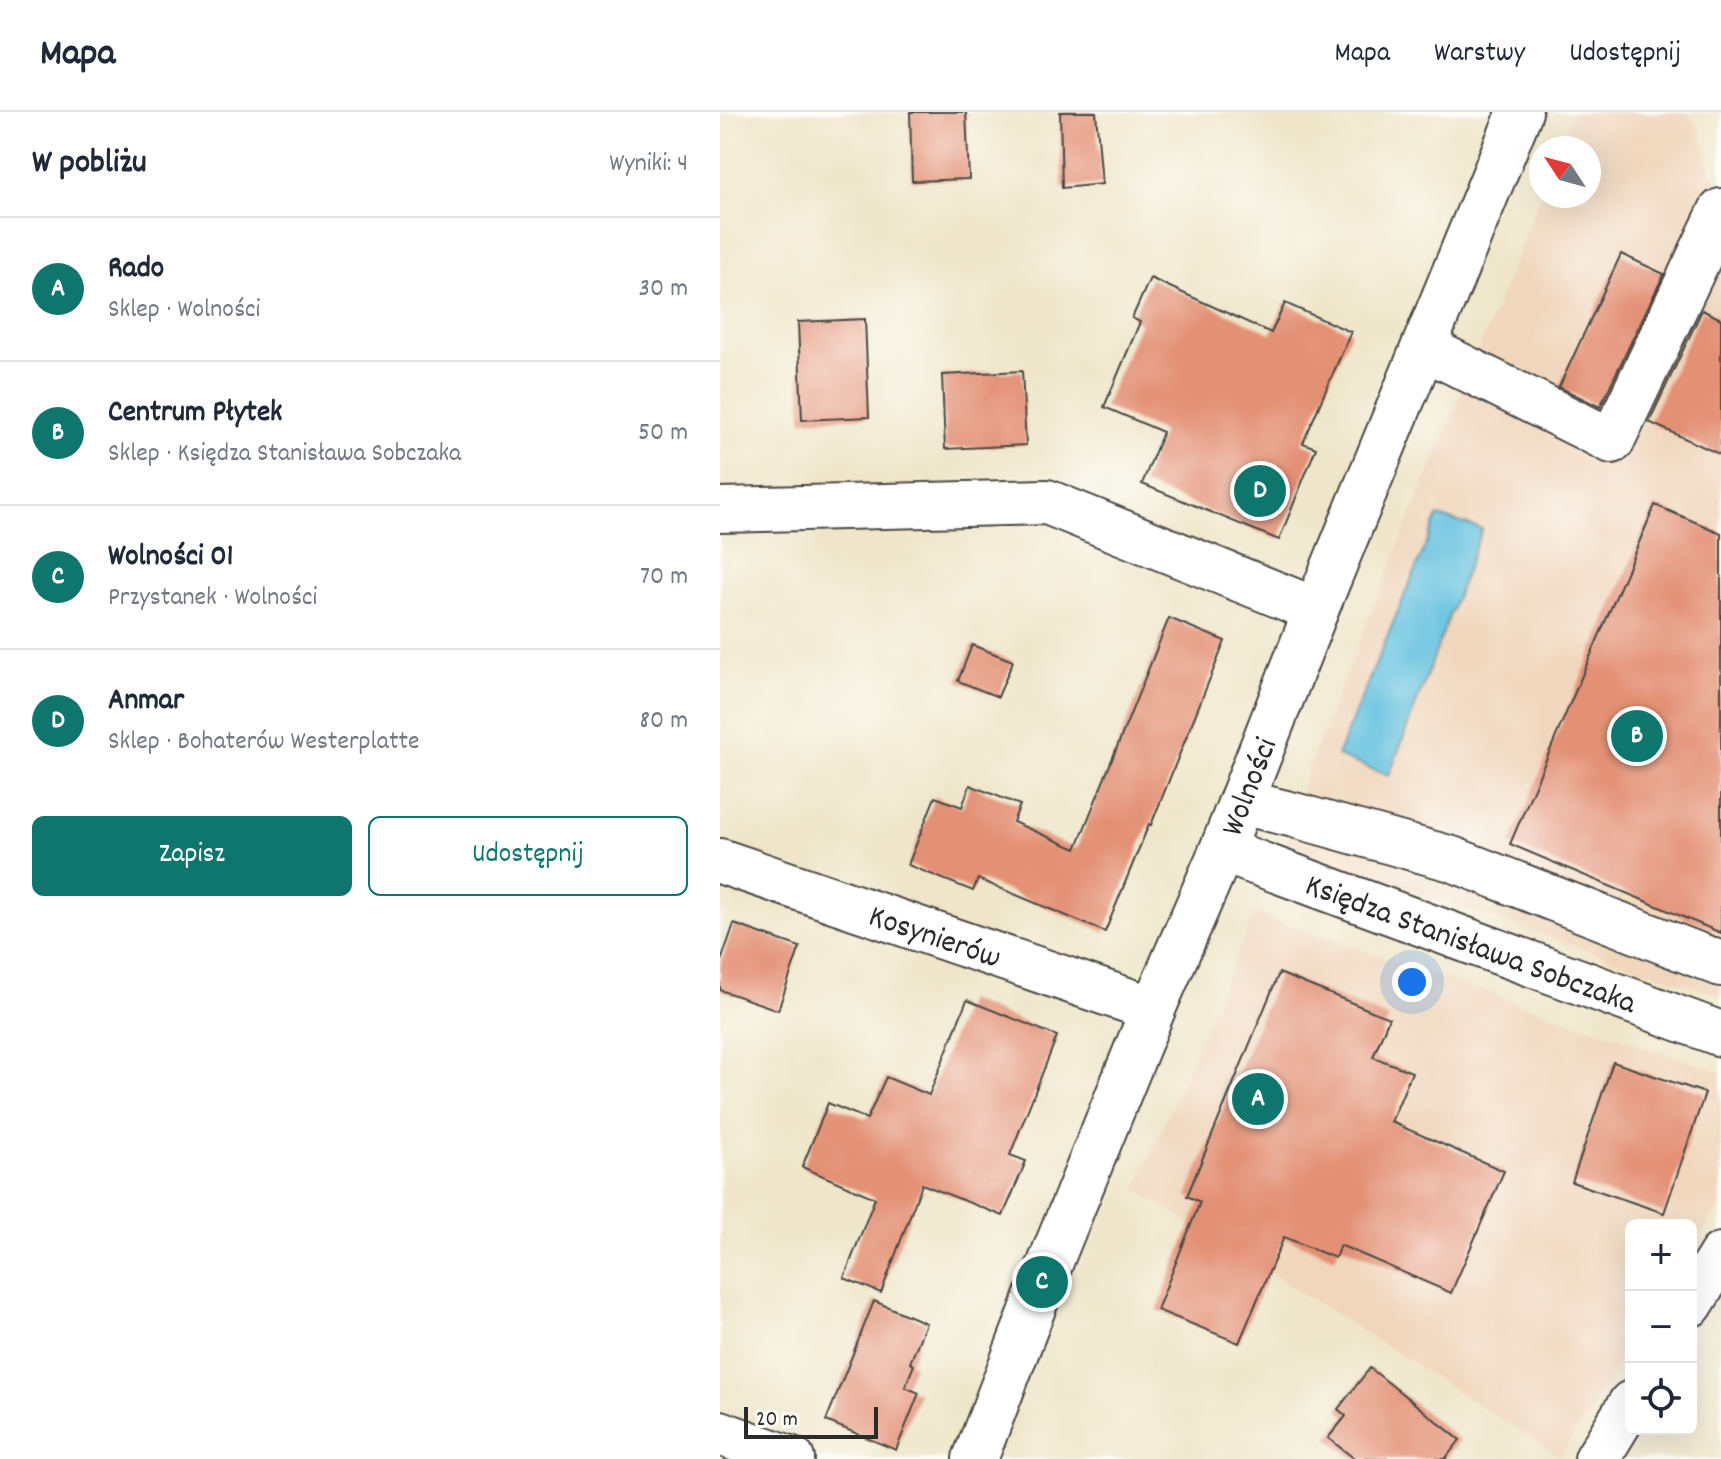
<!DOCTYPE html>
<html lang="pl">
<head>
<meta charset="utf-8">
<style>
	:root { --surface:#fff; --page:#f6f6f7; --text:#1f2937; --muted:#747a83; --line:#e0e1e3; --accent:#0f766e }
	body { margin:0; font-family:Dekko,sans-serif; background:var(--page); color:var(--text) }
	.controls { position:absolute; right:24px; bottom:24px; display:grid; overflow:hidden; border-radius:12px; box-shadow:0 8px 32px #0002 }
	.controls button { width:72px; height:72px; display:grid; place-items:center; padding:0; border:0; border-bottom:2px solid var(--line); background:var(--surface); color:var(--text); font:40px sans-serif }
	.compass { position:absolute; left:809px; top:24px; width:72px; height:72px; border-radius:50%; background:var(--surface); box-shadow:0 8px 32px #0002; rotate:306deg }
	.scale { position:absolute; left:24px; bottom:20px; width:134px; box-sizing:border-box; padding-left:8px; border:4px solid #2b2b2b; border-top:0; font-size:22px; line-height:28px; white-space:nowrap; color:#2b2b2b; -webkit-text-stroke:6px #fdfcf7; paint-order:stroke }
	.you { position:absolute; left:692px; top:870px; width:28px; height:28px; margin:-20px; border:6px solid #fff; border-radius:50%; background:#1a73e8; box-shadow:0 0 0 12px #1a73e833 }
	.badge { display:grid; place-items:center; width:52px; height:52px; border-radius:50%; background:var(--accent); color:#fff; font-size:26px; font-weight:700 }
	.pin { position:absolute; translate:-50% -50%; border:4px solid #fff; box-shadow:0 2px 8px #0006 }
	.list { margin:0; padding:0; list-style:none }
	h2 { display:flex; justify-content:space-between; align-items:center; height:104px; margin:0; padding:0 32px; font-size:34px }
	h2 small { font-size:26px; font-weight:400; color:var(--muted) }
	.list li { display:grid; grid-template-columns:52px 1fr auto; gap:24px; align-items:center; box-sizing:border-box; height:144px; padding:0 32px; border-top:2px solid var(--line) }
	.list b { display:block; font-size:30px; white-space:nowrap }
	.list p { margin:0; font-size:26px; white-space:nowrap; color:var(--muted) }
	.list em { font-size:26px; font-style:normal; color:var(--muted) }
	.actions { display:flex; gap:16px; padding:24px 32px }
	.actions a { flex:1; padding:18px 0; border:2px solid var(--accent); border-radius:12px; text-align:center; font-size:28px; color:var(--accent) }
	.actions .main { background:var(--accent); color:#fff }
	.icon { flex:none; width:44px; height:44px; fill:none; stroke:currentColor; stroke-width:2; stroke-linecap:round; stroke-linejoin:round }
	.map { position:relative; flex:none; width:1001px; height:1347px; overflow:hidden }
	header { display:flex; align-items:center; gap:48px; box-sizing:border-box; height:112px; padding:0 40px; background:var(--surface); border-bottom:2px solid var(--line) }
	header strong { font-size:38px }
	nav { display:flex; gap:44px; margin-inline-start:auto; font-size:28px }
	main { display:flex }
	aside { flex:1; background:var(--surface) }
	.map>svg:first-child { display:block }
	.built { fill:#f0d6bc }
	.water { fill:#61c0df; stroke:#467685; stroke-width:2 }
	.building { fill:#e39074 }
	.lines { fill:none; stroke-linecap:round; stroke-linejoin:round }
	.minor-casing { stroke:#484743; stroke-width:48 }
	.minor { stroke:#fff; stroke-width:44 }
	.labels { text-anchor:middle; stroke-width:6; stroke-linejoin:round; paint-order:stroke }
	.street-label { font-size:32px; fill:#2b2b2b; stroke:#fdfcf7 }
</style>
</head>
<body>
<header>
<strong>Mapa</strong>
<nav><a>Mapa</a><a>Warstwy</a><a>Udostępnij</a></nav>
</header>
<main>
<aside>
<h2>W pobliżu<small>Wyniki: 4</small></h2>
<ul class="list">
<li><span class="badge">A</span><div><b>Rado</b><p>Sklep · Wolności</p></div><em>30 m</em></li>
<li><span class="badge">B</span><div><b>Centrum Płytek</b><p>Sklep · Księdza Stanisława Sobczaka</p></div><em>50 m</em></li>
<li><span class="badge">C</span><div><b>Wolności 01</b><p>Przystanek · Wolności</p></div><em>70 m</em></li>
<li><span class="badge">D</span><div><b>Anmar</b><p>Sklep · Bohaterów Westerplatte</p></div><em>80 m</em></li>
</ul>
<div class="actions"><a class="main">Zapisz</a><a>Udostępnij</a></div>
</aside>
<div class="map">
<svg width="1001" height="1347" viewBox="0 0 1001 1347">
	<rect width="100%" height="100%" fill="#fdfcf7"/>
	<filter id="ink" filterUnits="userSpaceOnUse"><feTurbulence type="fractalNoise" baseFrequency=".0125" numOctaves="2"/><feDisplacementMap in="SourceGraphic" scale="16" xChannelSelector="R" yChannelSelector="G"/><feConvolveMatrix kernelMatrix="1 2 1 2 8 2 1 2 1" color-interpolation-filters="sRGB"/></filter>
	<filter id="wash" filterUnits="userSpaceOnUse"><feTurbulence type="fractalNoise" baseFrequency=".006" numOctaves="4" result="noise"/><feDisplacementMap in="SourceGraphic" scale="32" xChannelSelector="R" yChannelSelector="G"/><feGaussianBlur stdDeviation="1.8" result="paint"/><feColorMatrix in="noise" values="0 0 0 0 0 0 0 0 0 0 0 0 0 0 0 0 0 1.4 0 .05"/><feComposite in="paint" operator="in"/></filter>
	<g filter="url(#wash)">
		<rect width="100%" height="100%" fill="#efe6ca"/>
		<path class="built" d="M 853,0 L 967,0 L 979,15 L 992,62 L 1001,73 L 1001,884 L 566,735 L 588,655 L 741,282 L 821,82 L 821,84 L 869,84 L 869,36 L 839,36 Z
			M 534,801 L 1001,960 L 1001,1092 L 971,1139 L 971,1113 L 911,1113 L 911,1233 L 840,1344 L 416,1077 Z"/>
		<path class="water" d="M 718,404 L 762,417 L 669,664 L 617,644 Z"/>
		<g id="blocks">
			<path class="building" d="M 190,0 L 246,0 L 249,67 L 192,69 Z
				M 340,0 L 376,0 L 382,72 L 342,76 Z
				M 901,142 L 944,162 L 880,295 L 839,275 Z
				M 430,166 L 551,221 L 565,191 L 631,220 L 583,331 L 596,336 L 559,428 L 422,372 L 443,320 L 384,295 L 420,210 L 412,206 Z
				M 982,198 L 1001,207 L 1001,343 L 929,310 Z
				M 145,207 L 149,305 L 82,308 L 78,210 Z
				M 302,259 L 306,333 L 225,337 L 222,263 Z
				M 935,393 L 1001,421 L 1001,821 L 790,732 Z
				M 449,506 L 505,529 L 431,713 L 429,712 L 385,820 L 258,767 L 253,779 L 188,753 L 215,685 L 242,695 L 250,673 L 300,693 L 293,710 L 356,737 Z
				M 252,533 L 293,549 L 278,585 L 238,569 Z
				M 14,812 L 80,835 L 58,898 L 0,878 L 0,852 Z
				M 559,861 L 669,906 L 653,945 L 692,960 L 671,1010 L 784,1059 L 731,1181 L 620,1133 L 615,1146 L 564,1125 L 519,1231 L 437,1198 L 480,1090 L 467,1084 Z
				M 247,888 L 337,924 L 290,1043 L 306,1049 L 283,1104 L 202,1072 L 161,1181 L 124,1166 L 155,1086 L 82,1055 L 108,991 L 147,1007 L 166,965 L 209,983 Z
				M 893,950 L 985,981 L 944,1101 L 852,1070 Z
				M 154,1189 L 206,1211 L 190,1251 L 194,1253 L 185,1275 L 199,1281 L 176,1338 L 106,1309 Z
				M 650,1256 L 740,1328 L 725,1347 L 635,1347 L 608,1326 L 626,1304 L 618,1297 Z"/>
		</g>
	</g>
	<g filter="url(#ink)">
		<use href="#blocks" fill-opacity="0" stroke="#484743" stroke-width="2"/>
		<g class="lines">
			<g class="minor-casing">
				<g id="minor">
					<path d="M 705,236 L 892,329 L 1001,99"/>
					<path d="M 0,398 L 327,390 L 596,498"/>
					<path d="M 521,690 L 574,703 L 732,747 L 1001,852"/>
					<path id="s1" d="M 502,738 L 1001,922"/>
					<path id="s2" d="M 0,749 L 433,897"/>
					<path d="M 971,1192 L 1001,1143"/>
					<path d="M 0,1321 L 72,1347"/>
					<path id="s3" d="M 255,1347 L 335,1139 L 433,897 L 502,738 L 596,498 L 800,0"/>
					<path d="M 877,1347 L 911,1291"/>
				</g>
			</g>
			<use href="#minor" class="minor"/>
		</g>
	</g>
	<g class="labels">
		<g class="street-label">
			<text dy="11" stroke="none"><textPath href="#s3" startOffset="726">Wolności</textPath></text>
			<text dy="11" stroke="none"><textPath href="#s2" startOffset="228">Kosynierów</textPath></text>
			<text dy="11" stroke="none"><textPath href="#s1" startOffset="266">Księdza Stanisława Sobczaka</textPath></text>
		</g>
	</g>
</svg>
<div class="controls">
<button>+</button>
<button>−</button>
<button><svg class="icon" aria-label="locate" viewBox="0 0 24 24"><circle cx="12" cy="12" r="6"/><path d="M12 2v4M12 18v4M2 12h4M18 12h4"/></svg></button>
</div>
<svg class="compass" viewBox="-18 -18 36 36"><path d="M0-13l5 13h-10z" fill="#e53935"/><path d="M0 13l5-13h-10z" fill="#747a83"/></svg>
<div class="scale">20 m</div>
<div class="you"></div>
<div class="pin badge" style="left:538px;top:987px">A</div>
<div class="pin badge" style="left:917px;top:624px">B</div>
<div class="pin badge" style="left:322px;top:1170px">C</div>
<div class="pin badge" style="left:540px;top:379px">D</div>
</div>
</main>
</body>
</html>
